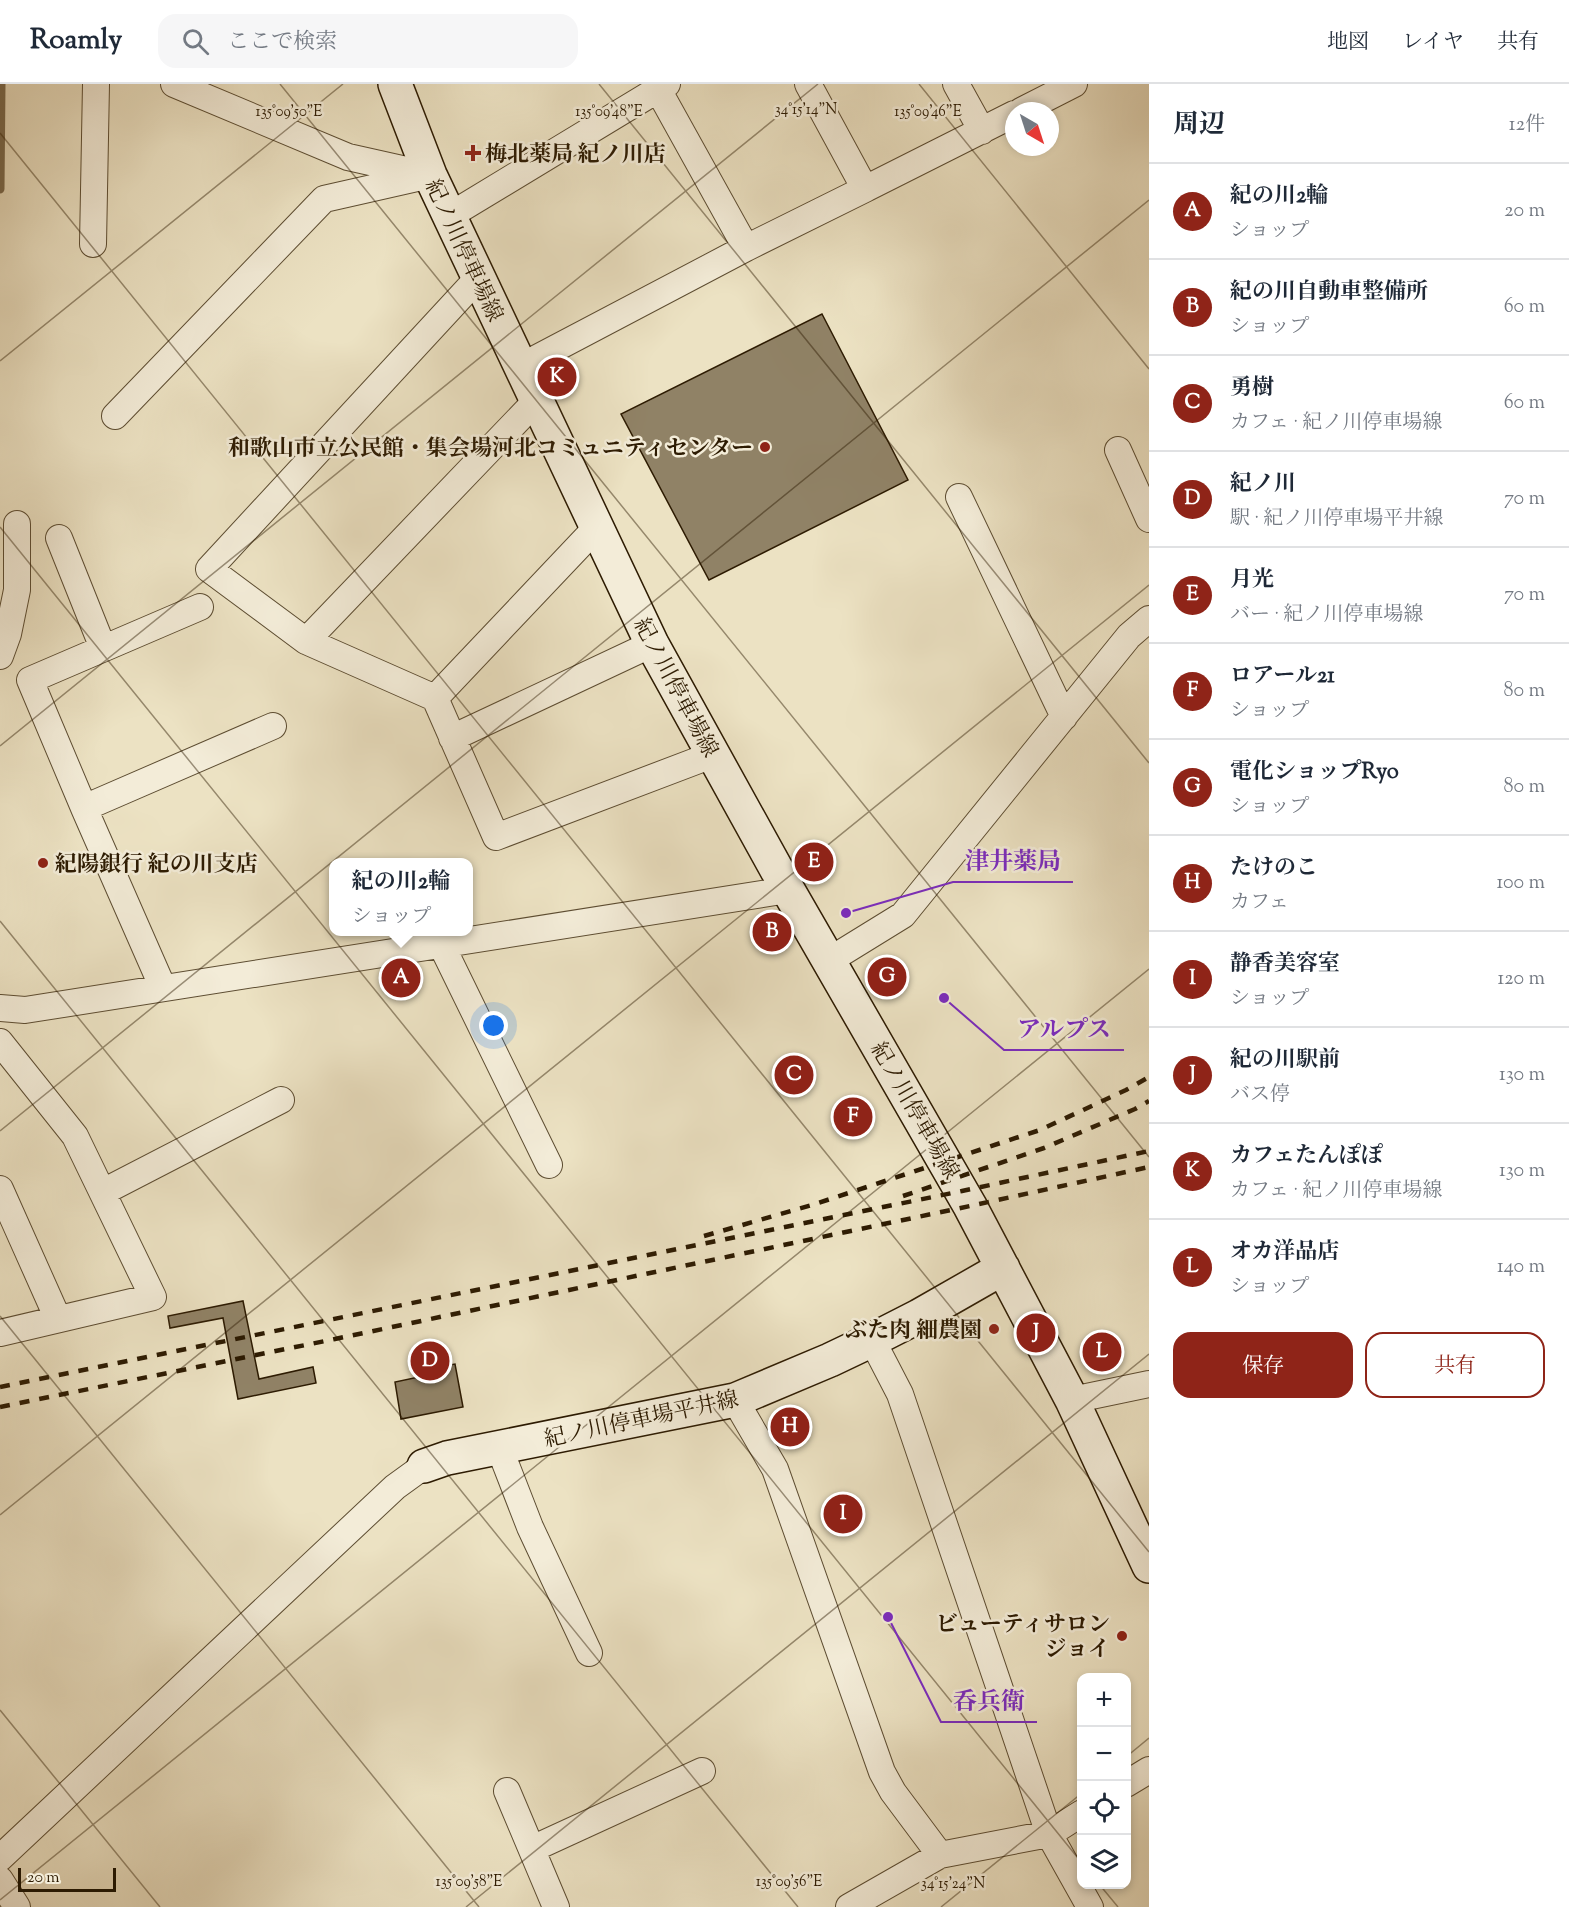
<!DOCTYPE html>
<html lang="ja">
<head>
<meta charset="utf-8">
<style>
	:root { --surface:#fff; --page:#f6f6f7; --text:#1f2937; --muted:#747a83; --line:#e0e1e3; --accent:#8f2418 }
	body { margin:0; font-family:"Sorts Mill Goudy","Noto Serif JP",serif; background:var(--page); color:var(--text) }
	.controls { position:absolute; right:18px; bottom:18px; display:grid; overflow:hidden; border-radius:12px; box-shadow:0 3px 9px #0003 }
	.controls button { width:54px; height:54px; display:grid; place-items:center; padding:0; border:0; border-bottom:2px solid var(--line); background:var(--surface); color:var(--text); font:30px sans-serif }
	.compass { position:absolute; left:1005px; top:18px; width:54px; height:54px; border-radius:50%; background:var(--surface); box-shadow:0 3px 9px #0003; rotate:141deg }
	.scale { position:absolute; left:18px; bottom:15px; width:98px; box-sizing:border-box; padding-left:6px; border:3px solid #2d1b02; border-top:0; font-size:16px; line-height:21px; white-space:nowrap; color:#2d1b02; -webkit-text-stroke:4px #f3ecd8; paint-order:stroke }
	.you { position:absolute; left:494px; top:942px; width:21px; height:21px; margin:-15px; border:4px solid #fff; border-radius:50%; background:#1a73e8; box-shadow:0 0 0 9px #1a73e833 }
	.badge { display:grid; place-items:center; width:39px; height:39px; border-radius:50%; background:var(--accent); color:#fff; font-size:20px; font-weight:700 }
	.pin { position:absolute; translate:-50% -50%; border:3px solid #fff; box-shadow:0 2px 6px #0006 }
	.popup { position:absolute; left:329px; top:774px; width:144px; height:78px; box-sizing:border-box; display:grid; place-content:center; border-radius:12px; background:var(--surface); filter:drop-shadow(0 2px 4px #0005); font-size:20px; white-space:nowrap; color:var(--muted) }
	.popup b { font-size:22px; color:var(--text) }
	.popup::after { content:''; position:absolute; left:50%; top:100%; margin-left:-12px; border:12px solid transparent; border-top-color:var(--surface) }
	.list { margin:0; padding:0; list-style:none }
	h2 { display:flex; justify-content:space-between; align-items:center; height:78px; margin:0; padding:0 24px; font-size:26px }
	h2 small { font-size:20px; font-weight:400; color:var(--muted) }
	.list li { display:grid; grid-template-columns:39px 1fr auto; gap:18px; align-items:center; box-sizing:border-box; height:96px; padding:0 24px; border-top:2px solid var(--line) }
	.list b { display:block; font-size:22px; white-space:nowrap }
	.list p { margin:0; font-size:20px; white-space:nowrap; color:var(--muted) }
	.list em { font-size:20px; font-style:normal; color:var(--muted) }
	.actions { display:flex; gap:12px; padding:18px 24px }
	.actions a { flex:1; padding:14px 0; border:2px solid var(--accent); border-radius:18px; text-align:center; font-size:21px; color:var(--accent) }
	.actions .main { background:var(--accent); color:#fff }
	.icon { flex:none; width:33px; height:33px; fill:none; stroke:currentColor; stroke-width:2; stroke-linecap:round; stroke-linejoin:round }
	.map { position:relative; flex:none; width:1149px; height:1823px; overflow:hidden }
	header { display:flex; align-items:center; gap:36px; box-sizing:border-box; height:84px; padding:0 30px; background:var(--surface); border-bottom:2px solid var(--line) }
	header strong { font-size:28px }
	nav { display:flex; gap:33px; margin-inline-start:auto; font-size:21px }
	.search { width:420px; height:54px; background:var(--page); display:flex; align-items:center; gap:15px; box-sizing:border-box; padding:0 21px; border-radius:18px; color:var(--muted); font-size:22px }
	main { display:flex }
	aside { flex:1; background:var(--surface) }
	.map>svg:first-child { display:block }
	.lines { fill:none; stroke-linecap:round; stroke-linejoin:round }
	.stream { stroke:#796a4e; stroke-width:9 }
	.building { fill:#908266; stroke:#2d1b02; stroke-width:1.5 }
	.street-casing { stroke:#5d4d32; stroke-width:28 }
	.secondary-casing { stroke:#2d1b02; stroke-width:36 }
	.street { stroke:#f3ecd8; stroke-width:26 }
	.secondary { stroke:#f3ecd8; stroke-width:33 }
	.rail { stroke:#2d1b02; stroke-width:4.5; stroke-dasharray:10 10; stroke-linecap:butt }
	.ticks { fill:none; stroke:#2d1b02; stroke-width:1.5; stroke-opacity:0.45 }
	.poi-dot { fill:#8f2418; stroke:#f3ecd8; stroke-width:2 }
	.labels { text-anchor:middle; stroke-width:5; stroke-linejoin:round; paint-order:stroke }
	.poi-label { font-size:22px; font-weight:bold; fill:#2d1b02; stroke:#f3ecd8; text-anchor:end }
	.street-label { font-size:22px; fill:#2d1b02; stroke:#f3ecd8 }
	.ticks-label { font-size:15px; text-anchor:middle; fill:#2d1b02; stroke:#f3ecd8; stroke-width:5; stroke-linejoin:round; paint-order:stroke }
	.leader { fill:none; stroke:#7b2cbf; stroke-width:2 }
	.callout-dot { fill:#7b2cbf; stroke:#f3ecd8; stroke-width:2 }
	.callout-label { font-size:24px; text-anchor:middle; font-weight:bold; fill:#7b2cbf; stroke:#f3ecd8; stroke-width:5; stroke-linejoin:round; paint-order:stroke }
</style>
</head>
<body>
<header>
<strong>Roamly</strong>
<div class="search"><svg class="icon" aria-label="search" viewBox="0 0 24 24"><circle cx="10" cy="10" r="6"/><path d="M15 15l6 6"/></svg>ここで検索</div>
<nav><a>地図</a><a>レイヤ</a><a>共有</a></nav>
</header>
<main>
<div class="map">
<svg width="1149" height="1823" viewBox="0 0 1149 1823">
	<rect width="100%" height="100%" fill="#ece2c3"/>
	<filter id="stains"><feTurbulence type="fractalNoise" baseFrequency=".00333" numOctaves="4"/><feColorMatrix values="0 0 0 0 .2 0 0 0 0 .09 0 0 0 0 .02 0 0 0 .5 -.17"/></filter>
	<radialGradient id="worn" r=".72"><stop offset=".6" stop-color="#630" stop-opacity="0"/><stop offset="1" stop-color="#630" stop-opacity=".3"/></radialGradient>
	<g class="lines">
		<path class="stream" d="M 0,105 L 1,0"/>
	</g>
	<path class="building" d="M 822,230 L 908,396 L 709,496 L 621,330 Z
		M 243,1217 L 259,1295 L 313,1283 L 316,1299 L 238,1315 L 223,1234 L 170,1244 L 168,1232 Z
		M 440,1261 L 444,1282 L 455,1280 L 463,1323 L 401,1335 L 395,1298 L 419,1293 L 413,1266 Z"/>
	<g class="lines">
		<g class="street-casing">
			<path id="street" d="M 174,0 L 348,73 L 424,90
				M 956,0 L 982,47
				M 1021,27 L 1074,0
				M 865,105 L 1014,30
				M 449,132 L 667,0
				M 93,160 L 96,0
				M 746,164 L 865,105 L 808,0
				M 520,283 L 746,164 L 655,0
				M 115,332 L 324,115 L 430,91
				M 1118,366 L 1149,435
				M 959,413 L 1064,633
				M 596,444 L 435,614 L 496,753 L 712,671
				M 59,454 L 103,564
				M 306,557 L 536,317
				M 0,572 L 8,550 L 17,506 L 17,440
				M 435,614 L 306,557 L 209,485 L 478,194
				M 452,654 L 652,560
				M 84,724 L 30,596 L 200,523
				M 442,862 L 549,1081
				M 830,876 L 903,831 L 1129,552 L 1149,535
				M 163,904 L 84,724 L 273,642
				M 0,924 L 25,926 L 788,806
				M 0,958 L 75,1052 L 153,1213 L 0,1249
				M 0,1105 L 58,1235
				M 103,1108 L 281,1016
				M 872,1256 L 900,1310 L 1049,1750 L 1090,1823
				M 735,1316 L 775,1385 L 882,1688 L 893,1708 L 940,1771
				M 1072,1316 L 1149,1300
				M 499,1363 L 530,1443 L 589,1569
				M 1126,1700 L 1149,1686
				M 507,1707 L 556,1823
				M 532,1765 L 702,1687
				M 0,1774 L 395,1403 L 424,1382
				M 0,1796 L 17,1823
				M 849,1823 L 940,1771 L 1049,1750 L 1082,1729"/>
		</g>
		<g class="secondary-casing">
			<path id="secondary" d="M 395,0 L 430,91 L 652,560 L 788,806 L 970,1122 L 1072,1316 L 1149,1482
				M 424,1382 L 447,1374 L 735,1316 L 830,1276 L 872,1256 L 919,1232 L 1003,1184"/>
		</g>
		<use href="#street" class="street"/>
		<use href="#secondary" class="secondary"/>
		<path class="rail" d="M 903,1112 L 1044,1064 L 1135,1025 L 1149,1017
			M 704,1152 L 812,1121 L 1040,1046 L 1126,1006 L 1149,993
			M 0,1303 L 962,1107 L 1149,1067
			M 0,1323 L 335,1255 L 970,1122 L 1149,1083"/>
	</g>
	<path class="ticks" d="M 280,0 L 1149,1073M 599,0 L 1149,679M 919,0 L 1149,285M 0,49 L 1149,1468M 0,277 L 343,0M 0,443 L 1082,1779M 0,662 L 818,0M 0,837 L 798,1823M 0,1047 L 1149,116M 0,1232 L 479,1823M 0,1431 L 1149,501M 0,1626 L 160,1823M 1126,1673 L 1149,1654M 1099,1800 L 1118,1823M 0,1816 L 1149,885M 466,1823 L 1149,1270M 941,1823 L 1082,1709"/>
	<g class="poi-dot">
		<path d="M470 60h6v6h6v6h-6v6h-6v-6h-6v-6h6z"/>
		<circle cx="765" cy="363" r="6"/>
		<circle cx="43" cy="779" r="6"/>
		<circle cx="994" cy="1245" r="6"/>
		<circle cx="1122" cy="1552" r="6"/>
	</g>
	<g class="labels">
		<g class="poi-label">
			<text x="485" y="77" text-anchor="start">梅北薬局 紀ノ川店</text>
			<text x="753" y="371">和歌山市立公民館・集会場河北コミュニティセンター</text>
			<text x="55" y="787" text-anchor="start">紀陽銀行 紀の川支店</text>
			<text x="982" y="1253">ぶた肉 細農園</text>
			<text x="1110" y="1547">ビューティサロン<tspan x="1110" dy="25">ジョイ</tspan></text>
		</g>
		<g class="street-label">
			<text transform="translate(465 166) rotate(65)" y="8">紀ノ川停車場線</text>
			<text transform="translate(677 603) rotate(62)" y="8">紀ノ川停車場線</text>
			<text transform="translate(916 1026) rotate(60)" y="8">紀ノ川停車場線</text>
			<text transform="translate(641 1334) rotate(-12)" y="8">紀ノ川停車場平井線</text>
		</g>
	</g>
	<g class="ticks-label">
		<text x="806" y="30">34°15'14"N</text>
		<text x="609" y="32">135°09'48"E</text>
		<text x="928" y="32">135°09'46"E</text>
		<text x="289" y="32">135°09'50"E</text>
		<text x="469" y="1802">135°09'58"E</text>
		<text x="789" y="1802">135°09'56"E</text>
		<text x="953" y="1804">34°15'24"N</text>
	</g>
	<path class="leader" d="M846 829L953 798H1073M944 914L1004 966H1124M888 1533L941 1638H1037"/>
	<g class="callout-dot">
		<circle cx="846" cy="829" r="6"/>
		<circle cx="944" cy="914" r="6"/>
		<circle cx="888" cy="1533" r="6"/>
	</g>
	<g class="callout-label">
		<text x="1013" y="785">津井薬局</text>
		<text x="1064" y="953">アルプス</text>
		<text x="989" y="1625">呑兵衛</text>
	</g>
	<rect width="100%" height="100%" filter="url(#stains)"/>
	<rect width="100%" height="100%" fill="url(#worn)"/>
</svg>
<div class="controls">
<button>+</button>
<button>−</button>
<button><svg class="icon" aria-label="locate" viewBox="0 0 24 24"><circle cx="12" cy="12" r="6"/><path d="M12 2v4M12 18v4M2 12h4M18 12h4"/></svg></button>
<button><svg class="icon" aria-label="layers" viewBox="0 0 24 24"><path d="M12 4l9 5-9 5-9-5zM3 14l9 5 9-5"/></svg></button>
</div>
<svg class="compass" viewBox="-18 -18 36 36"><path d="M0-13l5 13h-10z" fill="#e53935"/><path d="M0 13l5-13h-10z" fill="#747a83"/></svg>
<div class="scale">20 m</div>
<div class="you"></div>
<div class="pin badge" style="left:401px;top:894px">A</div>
<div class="popup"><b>紀の川2輪</b>ショップ</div>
<div class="pin badge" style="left:772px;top:848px">B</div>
<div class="pin badge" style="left:794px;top:991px">C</div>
<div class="pin badge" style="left:430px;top:1277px">D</div>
<div class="pin badge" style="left:814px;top:778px">E</div>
<div class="pin badge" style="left:853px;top:1033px">F</div>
<div class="pin badge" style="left:887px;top:893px">G</div>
<div class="pin badge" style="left:790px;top:1343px">H</div>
<div class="pin badge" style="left:843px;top:1430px">I</div>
<div class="pin badge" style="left:1036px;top:1249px">J</div>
<div class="pin badge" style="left:557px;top:293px">K</div>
<div class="pin badge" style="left:1102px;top:1268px">L</div>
</div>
<aside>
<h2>周辺<small>12件</small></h2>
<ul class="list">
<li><span class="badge">A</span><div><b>紀の川2輪</b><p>ショップ</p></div><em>20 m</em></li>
<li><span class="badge">B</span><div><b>紀の川自動車整備所</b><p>ショップ</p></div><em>60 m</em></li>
<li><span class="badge">C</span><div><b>勇樹</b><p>カフェ · 紀ノ川停車場線</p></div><em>60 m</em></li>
<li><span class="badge">D</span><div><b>紀ノ川</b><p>駅 · 紀ノ川停車場平井線</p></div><em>70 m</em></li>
<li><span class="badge">E</span><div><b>月光</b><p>バー · 紀ノ川停車場線</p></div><em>70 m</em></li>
<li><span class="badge">F</span><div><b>ロアール21</b><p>ショップ</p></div><em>80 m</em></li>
<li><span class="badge">G</span><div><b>電化ショップRyo</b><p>ショップ</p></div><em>80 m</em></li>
<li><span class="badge">H</span><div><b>たけのこ</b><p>カフェ</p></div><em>100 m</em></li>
<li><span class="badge">I</span><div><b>静香美容室</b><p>ショップ</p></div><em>120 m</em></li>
<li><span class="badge">J</span><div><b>紀の川駅前</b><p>バス停</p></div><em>130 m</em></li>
<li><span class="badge">K</span><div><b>カフェたんぽぽ</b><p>カフェ · 紀ノ川停車場線</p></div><em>130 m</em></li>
<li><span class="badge">L</span><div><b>オカ洋品店</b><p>ショップ</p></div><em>140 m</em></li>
</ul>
<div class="actions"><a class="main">保存</a><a>共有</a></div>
</aside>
</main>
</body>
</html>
